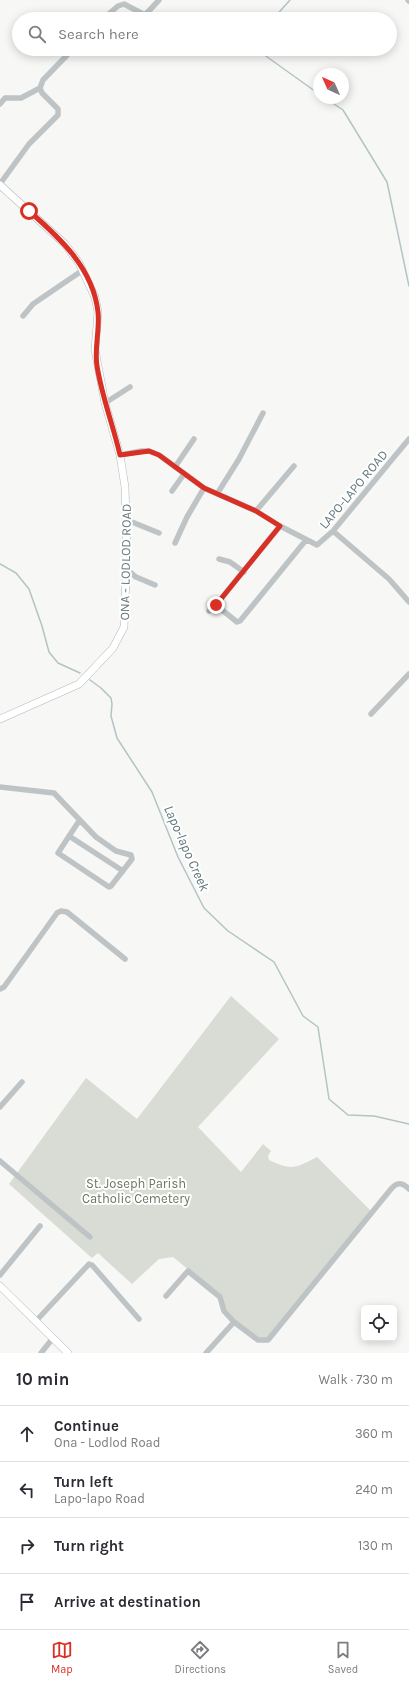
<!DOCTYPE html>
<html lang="en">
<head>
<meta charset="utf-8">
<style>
	:root { --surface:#fff; --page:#f2f2f3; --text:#2b2b33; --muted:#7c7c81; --line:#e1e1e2; --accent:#d93025 }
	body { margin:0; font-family:Karla,sans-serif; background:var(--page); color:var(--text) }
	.controls { position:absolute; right:12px; bottom:12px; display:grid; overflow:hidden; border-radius:6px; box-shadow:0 2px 10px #0003 }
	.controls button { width:36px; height:36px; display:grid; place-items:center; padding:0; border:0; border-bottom:1px solid var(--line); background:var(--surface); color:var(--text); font:20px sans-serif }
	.compass { position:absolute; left:313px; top:68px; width:36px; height:36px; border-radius:50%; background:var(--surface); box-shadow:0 2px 10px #0003; rotate:315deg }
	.stop { position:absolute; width:12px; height:12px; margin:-9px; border:3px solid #d93025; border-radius:50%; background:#fff }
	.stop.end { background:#d93025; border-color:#fff; box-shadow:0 1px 4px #0008 }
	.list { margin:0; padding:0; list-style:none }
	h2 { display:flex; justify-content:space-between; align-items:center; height:52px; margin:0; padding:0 16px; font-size:17px }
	h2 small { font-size:13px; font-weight:400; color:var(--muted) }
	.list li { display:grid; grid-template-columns:26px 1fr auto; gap:12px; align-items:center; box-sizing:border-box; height:56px; padding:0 16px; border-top:1px solid var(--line) }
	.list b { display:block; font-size:15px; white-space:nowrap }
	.list p { margin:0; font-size:13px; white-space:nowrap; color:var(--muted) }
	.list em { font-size:13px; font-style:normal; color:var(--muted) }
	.icon { flex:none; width:22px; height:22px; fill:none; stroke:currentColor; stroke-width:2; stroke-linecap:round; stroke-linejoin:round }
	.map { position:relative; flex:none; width:409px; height:1353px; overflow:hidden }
	.search { position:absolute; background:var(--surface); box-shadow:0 2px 10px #0003; left:12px; right:12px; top:12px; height:44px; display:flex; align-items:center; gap:10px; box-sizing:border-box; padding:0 14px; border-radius:22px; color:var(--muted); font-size:15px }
	.sheet { height:276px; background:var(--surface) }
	nav { display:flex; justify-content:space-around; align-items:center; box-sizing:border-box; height:56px; border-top:1px solid var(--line); background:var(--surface); font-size:11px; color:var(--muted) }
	nav a { display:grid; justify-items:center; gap:2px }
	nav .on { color:var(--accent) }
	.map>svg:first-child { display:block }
	.green { fill:#d8dcd4 }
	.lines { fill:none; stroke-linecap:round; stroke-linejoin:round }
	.stream { stroke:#b3c4c5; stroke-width:1.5 }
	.major-casing { stroke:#b2b8bb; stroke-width:8 }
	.minor { stroke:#bec4c6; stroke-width:5.5 }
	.major { stroke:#fff; stroke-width:7 }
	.route { stroke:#d93025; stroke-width:5 }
	.labels { text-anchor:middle; stroke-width:4; stroke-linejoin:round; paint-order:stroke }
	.street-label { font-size:13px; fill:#64787e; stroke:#fff }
	.park-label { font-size:13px; fill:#6a7762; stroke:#fff }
	.water-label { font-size:14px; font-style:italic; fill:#5e7779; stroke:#fff }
</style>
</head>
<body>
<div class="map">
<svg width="409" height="1353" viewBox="0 0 409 1353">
	<rect width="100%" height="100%" fill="#f7f7f5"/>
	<path class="green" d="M 231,996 L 279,1039 L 198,1127 L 241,1172 L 263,1144 L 271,1151 L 268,1156 L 269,1160 C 292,1171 296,1168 317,1157 L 371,1211 L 270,1336 L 264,1339 L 259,1338 L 235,1321 L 225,1311 L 221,1296 L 173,1257 L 159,1259 L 132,1284 L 98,1253 L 92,1258 L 9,1184 L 86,1078 L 137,1119 Z"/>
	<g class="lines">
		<path class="stream" d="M 273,19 L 290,0
			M 256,49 L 319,94
			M 325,98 L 343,110 L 387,182 L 409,286
			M 0,564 L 16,573 L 29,589 L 42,626 L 49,652 L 58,663 L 80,673
			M 90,680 L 101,688 L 111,698 L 112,704 L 111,716 L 117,738 L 152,792 L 178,857 L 204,908 L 228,931 L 274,962 L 303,1016 L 318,1027 L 329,1099 L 348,1115 L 374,1116 L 409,1124"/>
		<g class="major-casing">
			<path id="major" d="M 0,185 L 65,244 L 79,263 L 95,297 L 98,312 L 95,350 L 105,403 L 120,455 L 125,487 L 127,553 L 124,627 L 113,648 L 79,684 L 0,719
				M 0,1286 L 68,1353"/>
		</g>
		<path class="minor" d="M 408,0 L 409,1
			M 103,19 L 118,6 L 124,4 L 145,15 L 159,0
			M 0,104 L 5,98 L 21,98 L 40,88
			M 0,184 L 29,144 L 58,115 L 58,109 L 42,93 L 40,88 L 43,80 L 73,49
			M 23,316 L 33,304 L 83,270
			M 105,403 L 130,387
			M 120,455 L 141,451 L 149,451 L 159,455 L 204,488 L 256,511 L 280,526 L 317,545 L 333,531 L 409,439
			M 175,467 L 194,439
			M 172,491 L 184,474
			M 217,494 L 239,459 L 263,413
			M 256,511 L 294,466
			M 127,520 L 159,533
			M 280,526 L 216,605 L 237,622 L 240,621 L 306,540
			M 333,531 L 389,579 L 409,602
			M 175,543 L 187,517 L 204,488
			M 219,559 L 230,562 L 244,572
			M 126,569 L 136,577 L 155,585
			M 209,611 L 216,605
			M 371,714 L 409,674
			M 0,787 L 54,793 L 96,837 L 116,851 L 131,855 L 132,859 L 111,886 L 109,887 L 58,853 L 79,821
			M 69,836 L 123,871
			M 0,989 L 4,987 L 57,913 L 61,911 L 67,912 L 125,959
			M 0,1107 L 22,1082
			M 0,1161 L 90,1237
			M 0,1275 L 40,1226
			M 166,1296 L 188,1271 L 220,1297 L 224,1311 L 234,1322 L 258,1340 L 268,1340 L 391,1189 C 397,1182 402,1182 409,1189
			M 36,1321 L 89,1264 L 92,1265 L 139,1319
			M 41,1353 L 53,1338
			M 206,1353 L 234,1322"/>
		<use href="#major" class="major"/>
	</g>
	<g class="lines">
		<path class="route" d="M 29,211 C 60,238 93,268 98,312 C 100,330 94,348 97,366 C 102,397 113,425 120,455 L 149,451 L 159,455 L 204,488 L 256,511 L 280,526 L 216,605"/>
	</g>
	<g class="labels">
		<g class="street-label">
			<text transform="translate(353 489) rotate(-50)" y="5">LAPO-LAPO ROAD</text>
			<text transform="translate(125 562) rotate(-89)" y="5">ONA - LODLOD ROAD</text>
		</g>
		<g class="park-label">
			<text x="136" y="1188">St. Joseph Parish<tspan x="136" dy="15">Catholic Cemetery</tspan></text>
		</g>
		<g class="water-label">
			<text transform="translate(187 848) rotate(66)" y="5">Lapo-lapo Creek</text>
		</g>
	</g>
</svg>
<div class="controls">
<button><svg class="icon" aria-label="locate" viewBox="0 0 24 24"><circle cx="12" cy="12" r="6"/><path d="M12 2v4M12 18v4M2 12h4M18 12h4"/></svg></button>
</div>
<svg class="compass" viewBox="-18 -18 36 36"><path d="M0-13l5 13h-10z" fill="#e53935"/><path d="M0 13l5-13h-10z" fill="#7c7c81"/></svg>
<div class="stop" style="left:29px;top:211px"></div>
<div class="stop end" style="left:216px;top:605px"></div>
<div class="search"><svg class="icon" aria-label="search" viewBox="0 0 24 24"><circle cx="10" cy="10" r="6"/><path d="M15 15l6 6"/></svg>Search here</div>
</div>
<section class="sheet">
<h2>10 min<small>Walk · 730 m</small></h2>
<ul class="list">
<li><svg class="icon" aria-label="ahead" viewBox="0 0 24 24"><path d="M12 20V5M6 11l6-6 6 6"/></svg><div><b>Continue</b><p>Ona - Lodlod Road</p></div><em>360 m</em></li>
<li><svg class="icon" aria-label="left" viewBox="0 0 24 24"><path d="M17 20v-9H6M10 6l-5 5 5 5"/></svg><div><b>Turn left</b><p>Lapo-lapo Road</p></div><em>240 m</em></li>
<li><svg class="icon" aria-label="right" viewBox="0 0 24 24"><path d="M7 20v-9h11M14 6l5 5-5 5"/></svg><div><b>Turn right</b></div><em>130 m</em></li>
<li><svg class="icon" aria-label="arrive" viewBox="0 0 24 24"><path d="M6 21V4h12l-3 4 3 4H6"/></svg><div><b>Arrive at destination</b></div></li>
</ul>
</section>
<nav>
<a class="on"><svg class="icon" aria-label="map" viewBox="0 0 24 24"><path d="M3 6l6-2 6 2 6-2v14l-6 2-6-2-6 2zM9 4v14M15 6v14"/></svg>Map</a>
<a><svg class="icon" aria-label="directions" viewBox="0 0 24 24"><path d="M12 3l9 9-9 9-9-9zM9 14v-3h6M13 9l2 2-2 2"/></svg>Directions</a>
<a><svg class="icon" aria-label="saved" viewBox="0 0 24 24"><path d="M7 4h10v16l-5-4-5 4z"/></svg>Saved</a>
</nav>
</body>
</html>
